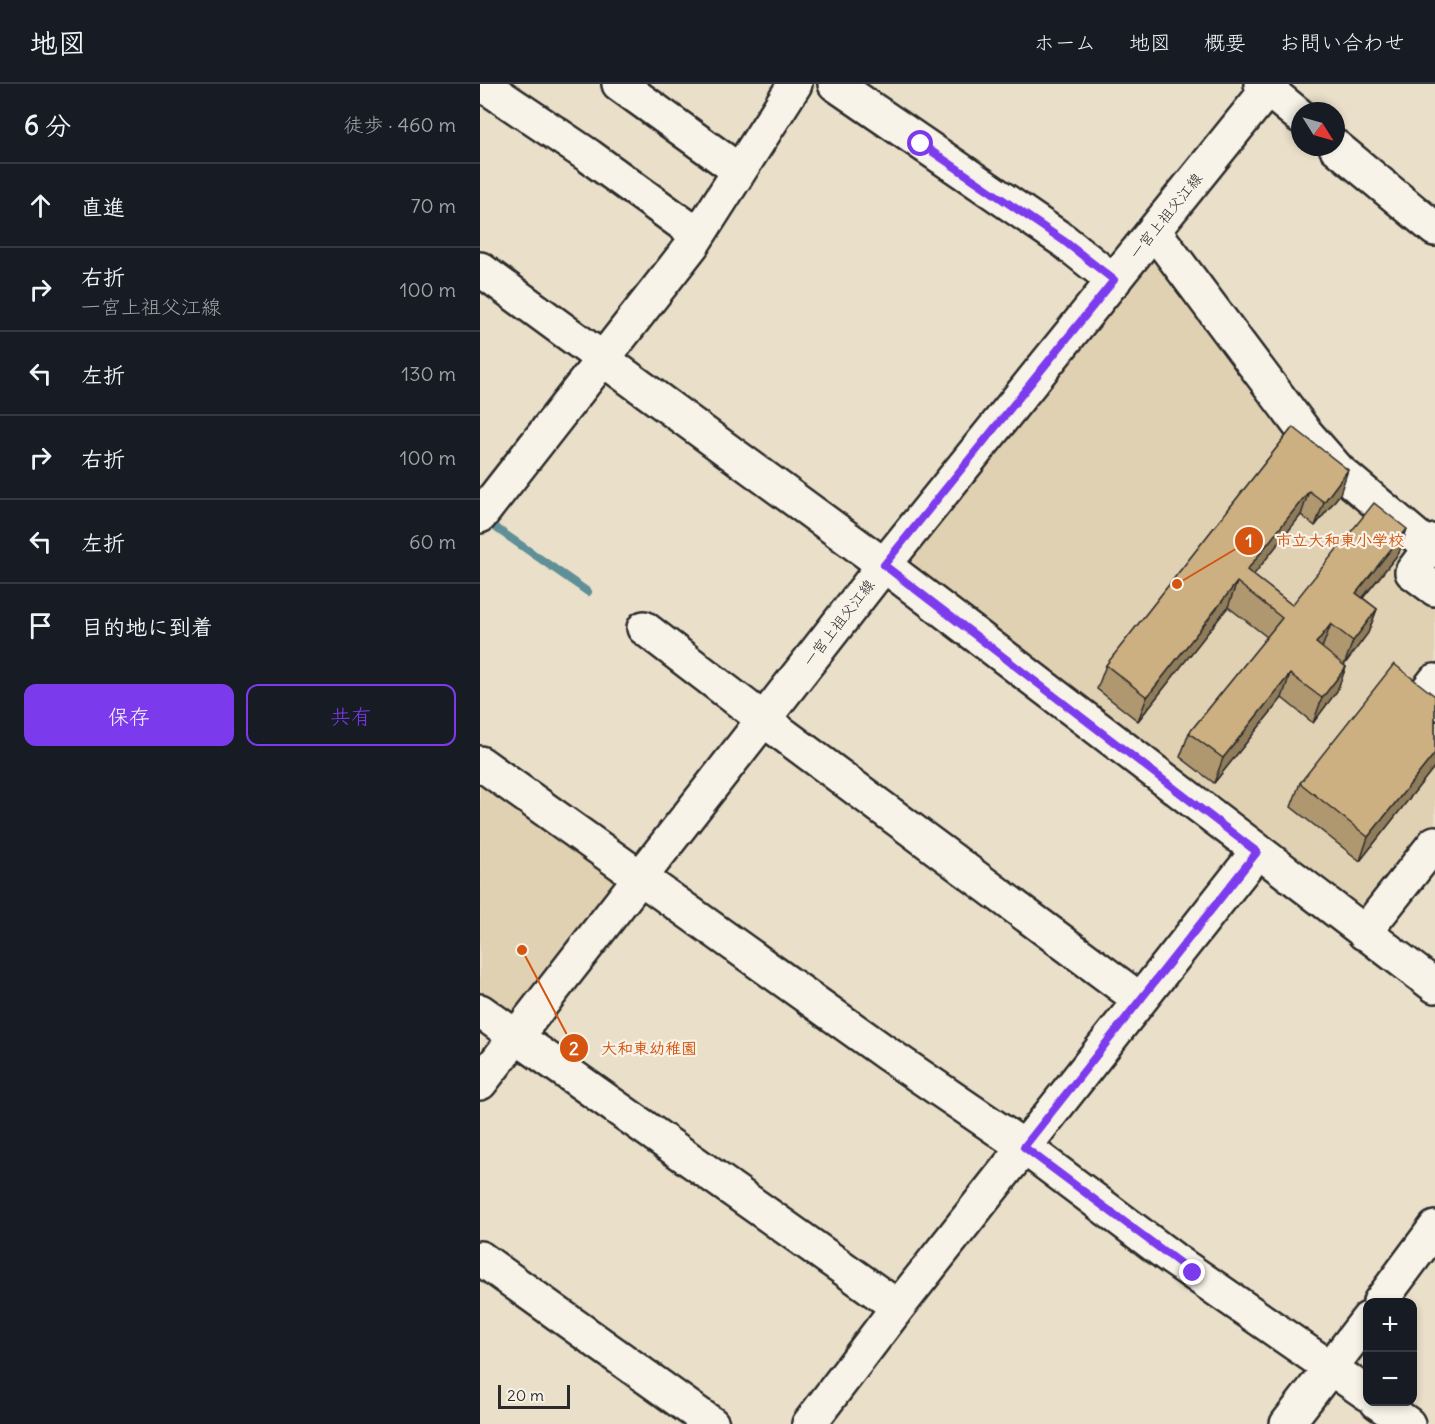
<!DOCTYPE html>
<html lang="ja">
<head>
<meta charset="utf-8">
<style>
	:root { --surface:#171b24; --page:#20242c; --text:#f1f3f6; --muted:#9ea1a6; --line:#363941; --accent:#7c3aed }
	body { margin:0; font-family:Delius,"Klee One",sans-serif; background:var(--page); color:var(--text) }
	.controls { position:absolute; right:18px; bottom:18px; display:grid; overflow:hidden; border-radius:12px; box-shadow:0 3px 9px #0003 }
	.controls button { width:54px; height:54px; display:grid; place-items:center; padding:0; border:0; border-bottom:2px solid var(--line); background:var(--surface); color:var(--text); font:30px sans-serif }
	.compass { position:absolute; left:811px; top:18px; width:54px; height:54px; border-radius:50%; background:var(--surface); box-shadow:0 3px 9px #0003; rotate:127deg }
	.scale { position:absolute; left:18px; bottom:15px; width:72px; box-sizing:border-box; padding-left:6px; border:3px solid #2b2b2b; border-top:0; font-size:16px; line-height:21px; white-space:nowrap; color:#2b2b2b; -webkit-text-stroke:4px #f7f3e8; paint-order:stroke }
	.stop { position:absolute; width:18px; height:18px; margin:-14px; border:4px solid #7c3aed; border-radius:50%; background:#fff }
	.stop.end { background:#7c3aed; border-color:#fff; box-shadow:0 2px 6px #0008 }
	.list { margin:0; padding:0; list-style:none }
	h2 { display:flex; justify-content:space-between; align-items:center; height:78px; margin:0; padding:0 24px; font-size:26px }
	h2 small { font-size:20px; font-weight:400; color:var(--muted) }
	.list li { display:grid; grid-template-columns:39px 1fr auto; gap:18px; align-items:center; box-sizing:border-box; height:84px; padding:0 24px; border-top:2px solid var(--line) }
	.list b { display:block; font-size:22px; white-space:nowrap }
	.list p { margin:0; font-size:20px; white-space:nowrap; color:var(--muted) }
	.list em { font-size:20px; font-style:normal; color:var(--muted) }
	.actions { display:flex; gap:12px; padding:18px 24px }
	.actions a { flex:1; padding:14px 0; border:2px solid var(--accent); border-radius:12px; text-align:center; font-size:21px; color:var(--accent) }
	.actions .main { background:var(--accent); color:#fff }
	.icon { flex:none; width:33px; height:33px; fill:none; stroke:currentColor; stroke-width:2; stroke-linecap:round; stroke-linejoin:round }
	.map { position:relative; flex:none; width:955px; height:1340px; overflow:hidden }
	header { display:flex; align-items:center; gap:36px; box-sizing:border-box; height:84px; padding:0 30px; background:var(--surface); border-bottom:2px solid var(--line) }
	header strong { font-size:28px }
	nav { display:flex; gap:33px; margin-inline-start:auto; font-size:21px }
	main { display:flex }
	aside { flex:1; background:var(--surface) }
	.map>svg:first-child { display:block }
	.built { fill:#e1d1b3 }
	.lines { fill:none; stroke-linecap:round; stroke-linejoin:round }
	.stream { stroke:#5f8f97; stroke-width:8 }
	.minor-casing { stroke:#2b2b2b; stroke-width:38 }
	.major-casing { stroke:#2b2b2b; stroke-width:38 }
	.minor { stroke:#f7f3e8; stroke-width:33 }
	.major { stroke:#f7f3e8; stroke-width:33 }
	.wall { fill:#af976f; stroke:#2b2b2b; stroke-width:1.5 }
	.shaded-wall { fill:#8f7b5a; stroke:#2b2b2b; stroke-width:1.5 }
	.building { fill:#ccb081; stroke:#2b2b2b; stroke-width:1.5 }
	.route { stroke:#7c3aed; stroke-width:8 }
	.labels { text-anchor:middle; stroke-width:4.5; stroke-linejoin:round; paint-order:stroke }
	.street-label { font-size:15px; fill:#2b2b2b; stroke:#f7f3e8 }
	.leader { fill:none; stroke:#d5540f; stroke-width:2 }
	.callout-dot { fill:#d5540f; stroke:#f7f3e8; stroke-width:2 }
	.mark-label { font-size:18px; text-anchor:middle; font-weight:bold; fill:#fff }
	.callout-label { font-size:16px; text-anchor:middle; font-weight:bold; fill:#d5540f; stroke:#f7f3e8; stroke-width:4.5; stroke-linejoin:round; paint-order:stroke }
</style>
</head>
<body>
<header>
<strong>地図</strong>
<nav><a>ホーム</a><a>地図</a><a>概要</a><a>お問い合わせ</a></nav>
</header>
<main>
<aside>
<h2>6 分<small>徒歩 · 460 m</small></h2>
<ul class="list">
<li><svg class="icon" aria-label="ahead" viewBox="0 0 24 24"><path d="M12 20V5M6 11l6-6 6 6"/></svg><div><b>直進</b></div><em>70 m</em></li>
<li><svg class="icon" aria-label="right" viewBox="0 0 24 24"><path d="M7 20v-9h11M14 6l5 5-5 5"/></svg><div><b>右折</b><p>一宮上祖父江線</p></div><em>100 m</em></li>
<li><svg class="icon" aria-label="left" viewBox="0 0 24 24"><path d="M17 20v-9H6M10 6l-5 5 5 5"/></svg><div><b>左折</b></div><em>130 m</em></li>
<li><svg class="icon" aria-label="right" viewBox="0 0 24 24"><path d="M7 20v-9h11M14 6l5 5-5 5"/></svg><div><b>右折</b></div><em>100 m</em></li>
<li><svg class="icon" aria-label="left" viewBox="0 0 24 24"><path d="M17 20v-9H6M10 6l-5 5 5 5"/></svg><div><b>左折</b></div><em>60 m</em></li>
<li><svg class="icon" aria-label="arrive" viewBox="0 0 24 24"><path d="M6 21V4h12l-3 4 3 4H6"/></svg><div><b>目的地に到着</b></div></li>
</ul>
<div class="actions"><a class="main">保存</a><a>共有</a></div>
</aside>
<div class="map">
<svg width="955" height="1340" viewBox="0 0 955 1340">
	<rect width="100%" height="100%" fill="#eadfc9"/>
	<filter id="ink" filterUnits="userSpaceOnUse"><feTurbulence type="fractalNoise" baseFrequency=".0167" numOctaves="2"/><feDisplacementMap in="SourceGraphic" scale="12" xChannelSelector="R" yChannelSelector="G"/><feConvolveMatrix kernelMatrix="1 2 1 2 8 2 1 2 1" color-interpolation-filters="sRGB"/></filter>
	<g filter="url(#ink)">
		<path class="built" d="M 681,164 L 936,462 L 955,514 L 955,746 L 890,827 L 879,828 L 436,483 L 432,472 Z
			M 0,696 L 132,790 L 133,802 L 22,946 L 0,930 Z"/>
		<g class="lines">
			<path class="stream" d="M 6,437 L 108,508"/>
			<g class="minor-casing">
				<path id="minor" d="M 2,0 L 109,72 L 218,151
					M 139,0 L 258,86
					M 355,0 L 584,157 L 634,197
					M 781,0 L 820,32
					M 856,63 L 955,145
					M 674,147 L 824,347 L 859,387 L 950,464
					M 0,185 L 404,481 L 955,902
					M 0,432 L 212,161 L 315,0
					M 955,457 L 932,488 L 955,505
					M 164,544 L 284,636 L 659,915
					M 955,597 L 944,611 L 955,619
					M 0,679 L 406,969 L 544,1063 L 693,1175 L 888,1310
					M 884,849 L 955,759
					M 0,927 L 418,1223
					M 0,1174 L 232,1340
					M 900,1218 L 955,1144
					M 897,1318 L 928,1340
					M 329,1340 L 418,1223 L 777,768
					M 807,1340 L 888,1235"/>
			</g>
			<g class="major-casing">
				<path id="major" d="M 0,999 L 404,481 L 792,0"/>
			</g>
			<use href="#minor" class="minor"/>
			<use href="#major" class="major"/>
		</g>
		<path class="wall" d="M 813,343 L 860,410 L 835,442 L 821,431 L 773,491 L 812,521 L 919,469 L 883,514 L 897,525 L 888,549 L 864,581 L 866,583 L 857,607 L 833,639 L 802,614 L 734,699 L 700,673 L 709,649 L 787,553 L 748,523 L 658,637 L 617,605 L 626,581 Z
			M 955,612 L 955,682 L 880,777 L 811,723 L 820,699 Z"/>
		<path class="shaded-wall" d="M 868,386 L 860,410 L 835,442 L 844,418 Z
			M 829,407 L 821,431 L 764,503 L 767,486 Z
			M 927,445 L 919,469 L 867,533 L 876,509 Z
			M 757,498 L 748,523 L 658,637 L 667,613 Z
			M 897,525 L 888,549 L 864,581 L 873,557 Z
			M 851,540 L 842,564 L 836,559 Z
			M 866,583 L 857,607 L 833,639 L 842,614 Z
			M 810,590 L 802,614 L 734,699 L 743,674 Z
			M 955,669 L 955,682 L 880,777 L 888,753 Z"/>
		<path class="building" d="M 813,343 L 868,386 L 844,418 L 829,407 L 767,486 L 812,521 L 894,419 L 927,445 L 876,509 L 897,525 L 873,557 L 851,540 L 836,559 L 866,583 L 842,614 L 810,590 L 743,674 L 709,649 L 802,534 L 757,498 L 667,613 L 626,581 Z
			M 914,580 L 955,612 L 955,669 L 888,753 L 820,699 Z"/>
	</g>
	<g class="lines" filter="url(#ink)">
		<path class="route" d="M 441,60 L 584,157 L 634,196 L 404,481 L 777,768 L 544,1063 L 713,1189"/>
	</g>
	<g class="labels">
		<g class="street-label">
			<text transform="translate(686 132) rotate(-51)" y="5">一宮上祖父江線</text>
			<text transform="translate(359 539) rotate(-52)" y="5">一宮上祖父江線</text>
		</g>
	</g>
	<path class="leader" d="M697 500L769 457M42 866L94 964"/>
	<g class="callout-dot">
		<circle cx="697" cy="500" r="6"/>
		<circle cx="42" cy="866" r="6"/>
		<circle cx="769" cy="457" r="15"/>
		<circle cx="94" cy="964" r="15"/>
	</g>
	<g class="mark-label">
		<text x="769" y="463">1</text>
		<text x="94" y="971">2</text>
	</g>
	<g class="callout-label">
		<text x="860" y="462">市立大和東小学校</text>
		<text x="169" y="970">大和東幼稚園</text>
	</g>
</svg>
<div class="controls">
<button>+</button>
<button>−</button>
</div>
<svg class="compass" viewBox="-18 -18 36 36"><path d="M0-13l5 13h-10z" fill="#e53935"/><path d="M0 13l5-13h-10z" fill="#9ea1a6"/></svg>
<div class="scale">20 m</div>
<div class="stop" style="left:441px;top:60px"></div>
<div class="stop end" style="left:713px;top:1189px"></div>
</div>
</main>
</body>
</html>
